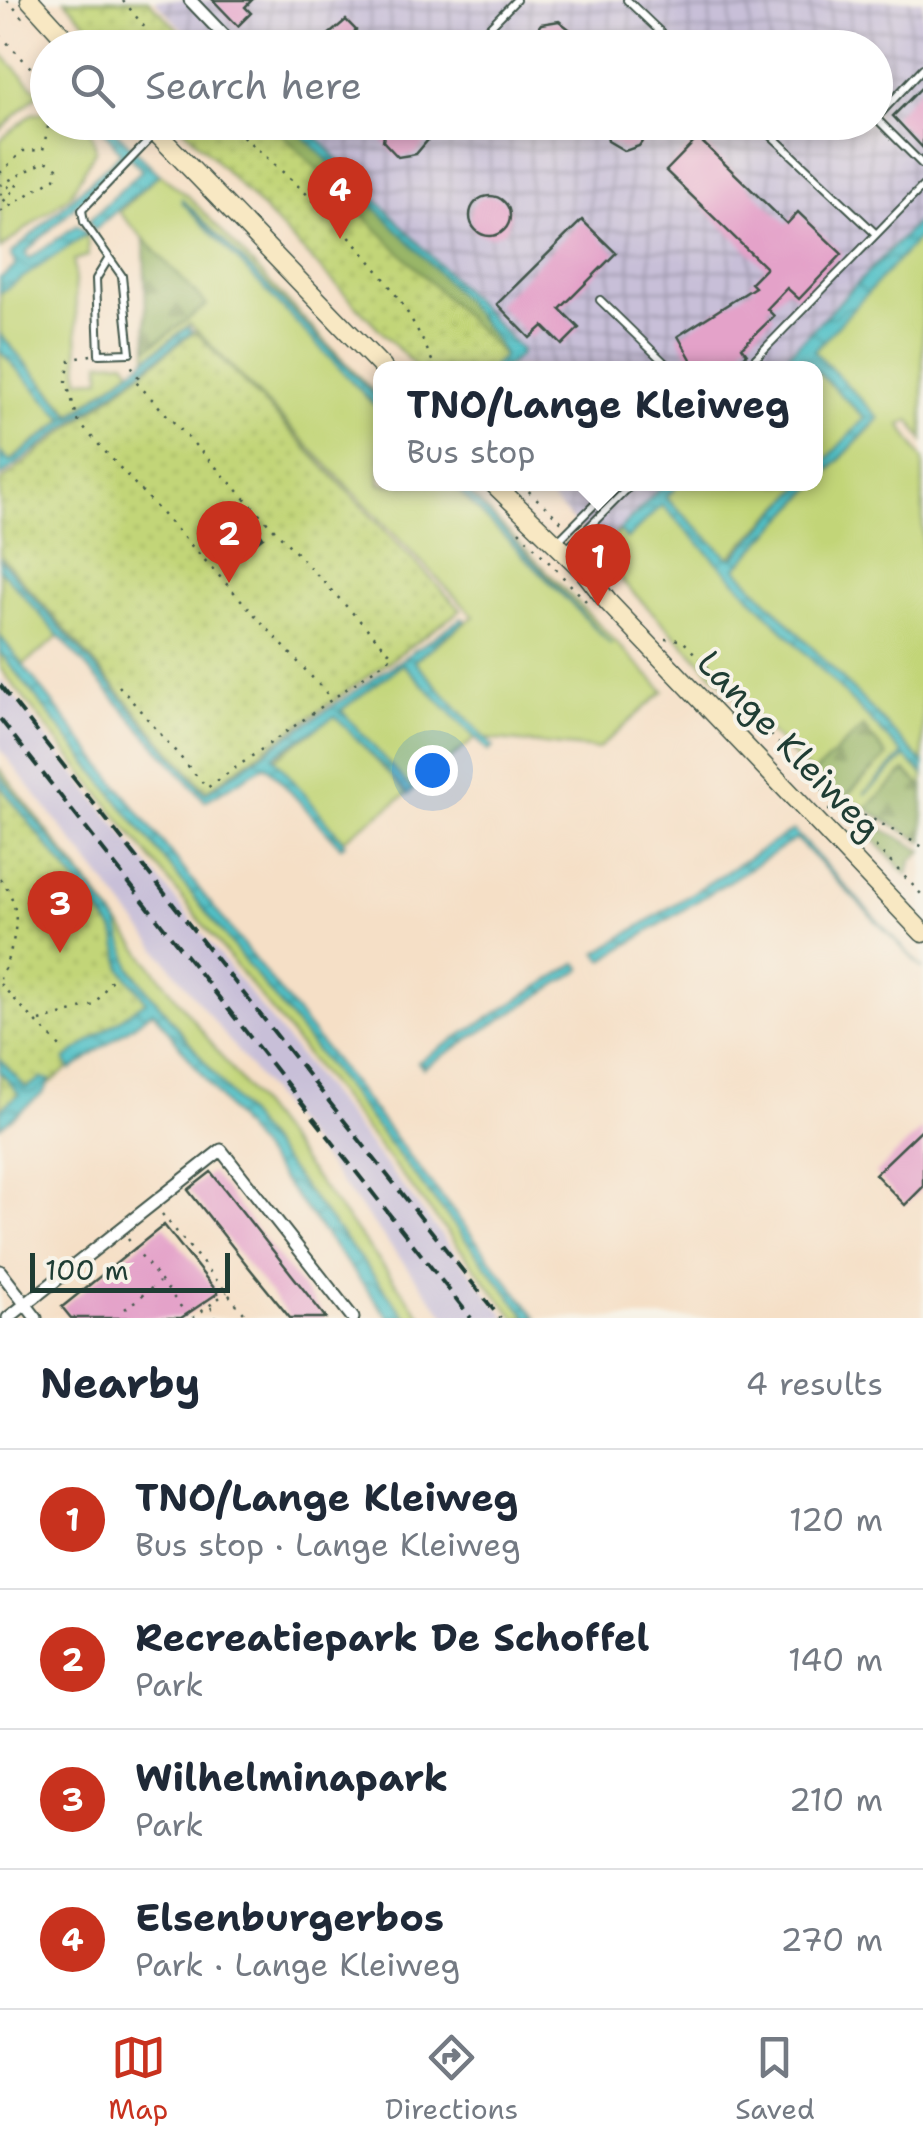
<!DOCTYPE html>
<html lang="en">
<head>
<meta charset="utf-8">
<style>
	:root { --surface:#fff; --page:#f2f2f3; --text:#1f2937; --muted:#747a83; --line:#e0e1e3; --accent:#c8321e }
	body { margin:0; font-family:"Shantell Sans",sans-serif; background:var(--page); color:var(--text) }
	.scale { position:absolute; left:30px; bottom:25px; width:200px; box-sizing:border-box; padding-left:10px; border:5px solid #1f3d34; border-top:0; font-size:28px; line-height:35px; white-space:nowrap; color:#1f3d34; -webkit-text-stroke:8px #f7f3e8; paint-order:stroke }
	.you { position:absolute; left:432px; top:770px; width:35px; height:35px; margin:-25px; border:8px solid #fff; border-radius:50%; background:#1a73e8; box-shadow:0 0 0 15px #1a73e833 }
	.badge { display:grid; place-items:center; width:65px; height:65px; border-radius:50%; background:var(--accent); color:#fff; font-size:32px; font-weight:700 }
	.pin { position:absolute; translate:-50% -82px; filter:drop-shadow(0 2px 5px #0008) }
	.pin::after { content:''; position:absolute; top:52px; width:35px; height:30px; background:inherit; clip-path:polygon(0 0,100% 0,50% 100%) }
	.popup { position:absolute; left:373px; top:361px; width:450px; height:130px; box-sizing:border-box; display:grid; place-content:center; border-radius:20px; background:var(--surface); filter:drop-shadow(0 2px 8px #0005); font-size:32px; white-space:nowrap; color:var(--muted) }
	.popup b { font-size:38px; color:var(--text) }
	.popup::after { content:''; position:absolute; left:50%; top:100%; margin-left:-20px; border:20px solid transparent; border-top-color:var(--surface) }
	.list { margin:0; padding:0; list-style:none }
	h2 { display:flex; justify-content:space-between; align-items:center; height:130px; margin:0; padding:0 40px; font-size:42px }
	h2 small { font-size:32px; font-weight:400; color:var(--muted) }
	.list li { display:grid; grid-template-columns:65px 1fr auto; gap:30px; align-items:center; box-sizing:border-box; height:140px; padding:0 40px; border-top:2px solid var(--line) }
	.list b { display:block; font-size:38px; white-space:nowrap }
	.list p { margin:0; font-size:32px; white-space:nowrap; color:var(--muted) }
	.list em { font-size:32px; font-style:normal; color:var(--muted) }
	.icon { flex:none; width:55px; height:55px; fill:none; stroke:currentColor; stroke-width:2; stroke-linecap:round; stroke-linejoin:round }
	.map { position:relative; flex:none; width:923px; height:1318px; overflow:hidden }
	.search { position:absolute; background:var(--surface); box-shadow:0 5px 15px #0003; left:30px; right:30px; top:30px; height:110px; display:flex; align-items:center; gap:25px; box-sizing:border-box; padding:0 35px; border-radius:55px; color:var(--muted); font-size:38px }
	.sheet { height:690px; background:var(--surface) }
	nav { display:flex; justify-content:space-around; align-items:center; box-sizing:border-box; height:140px; border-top:2px solid var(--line); background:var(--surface); font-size:28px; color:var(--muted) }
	nav a { display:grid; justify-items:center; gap:5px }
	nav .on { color:var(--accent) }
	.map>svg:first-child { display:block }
	.industrial { fill:url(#industrial-grid) }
	.railway { fill:#c8bfd8 }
	.grass { fill:#c2d578; stroke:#708956; stroke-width:2.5 }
	.forest { fill:url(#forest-firs); stroke:#5c7a4e; stroke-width:2.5 }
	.park { fill:url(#park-dots); stroke:#708956; stroke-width:2.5 }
	.water { fill:url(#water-waves); stroke:#397f7e; stroke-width:2.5 }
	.building { fill:#e4a2c9 }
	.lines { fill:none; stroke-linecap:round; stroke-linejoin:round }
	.lane-casing { stroke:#3f554a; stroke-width:10 }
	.street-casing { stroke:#3f554a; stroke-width:15 }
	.secondary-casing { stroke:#3f554a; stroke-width:21 }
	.path { stroke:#3f554a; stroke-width:2.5; stroke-dasharray:2.5 8; stroke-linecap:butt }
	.lane { stroke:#fff; stroke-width:6 }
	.street { stroke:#fff; stroke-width:11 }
	.secondary { stroke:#f8e8c3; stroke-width:18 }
	.rail { stroke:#1f3d34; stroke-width:4; stroke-dasharray:15 8; stroke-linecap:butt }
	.labels { text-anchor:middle; stroke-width:8; stroke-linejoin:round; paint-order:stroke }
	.street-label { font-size:35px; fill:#1f3d34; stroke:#f7f3e8 }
</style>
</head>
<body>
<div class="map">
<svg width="923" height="1318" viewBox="0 0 923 1318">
	<defs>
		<pattern id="industrial-grid" width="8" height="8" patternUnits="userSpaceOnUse" patternTransform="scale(2.5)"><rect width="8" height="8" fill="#c8bfd8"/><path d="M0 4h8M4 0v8" fill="none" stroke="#a29cb0"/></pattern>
		<pattern id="forest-firs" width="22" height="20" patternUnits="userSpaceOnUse" patternTransform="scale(2.5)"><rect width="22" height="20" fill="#99b668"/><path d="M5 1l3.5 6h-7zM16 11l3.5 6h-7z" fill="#7c9556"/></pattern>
		<pattern id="park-dots" width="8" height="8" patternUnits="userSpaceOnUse" patternTransform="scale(2.5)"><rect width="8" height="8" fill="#c2d578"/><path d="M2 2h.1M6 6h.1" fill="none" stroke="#a6b868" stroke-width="1.8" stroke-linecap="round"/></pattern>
		<pattern id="water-waves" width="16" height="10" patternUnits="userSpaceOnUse" patternTransform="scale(2.5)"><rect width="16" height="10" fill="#53c1c7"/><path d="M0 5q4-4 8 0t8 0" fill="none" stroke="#449ea2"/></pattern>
	</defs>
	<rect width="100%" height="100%" fill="#f7f3e8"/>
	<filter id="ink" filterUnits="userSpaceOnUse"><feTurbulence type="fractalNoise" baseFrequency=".01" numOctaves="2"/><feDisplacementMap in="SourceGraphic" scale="20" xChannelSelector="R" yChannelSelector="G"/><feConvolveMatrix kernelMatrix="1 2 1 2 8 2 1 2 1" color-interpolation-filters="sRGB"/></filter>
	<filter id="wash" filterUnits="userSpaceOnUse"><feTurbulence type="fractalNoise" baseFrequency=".0048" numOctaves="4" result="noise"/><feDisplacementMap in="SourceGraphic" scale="40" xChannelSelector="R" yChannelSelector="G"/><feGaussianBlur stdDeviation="2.25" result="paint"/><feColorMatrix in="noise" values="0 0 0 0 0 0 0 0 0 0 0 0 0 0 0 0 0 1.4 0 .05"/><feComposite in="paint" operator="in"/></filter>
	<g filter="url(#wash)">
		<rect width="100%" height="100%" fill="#f5dfc6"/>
		<path class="industrial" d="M 154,0 L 923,0 L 923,222 L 782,368 L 496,368 L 275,123 L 876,122 L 876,48 L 200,47 Z
			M 536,484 L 671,484 L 605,553 Z"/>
		<path class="railway" d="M 0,678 L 507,1318 L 447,1318 L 0,749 Z"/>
		<path class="grass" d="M 0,52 L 39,93 L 0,130 Z
			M 47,112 L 48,122 L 80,123 L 91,132 L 96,149 L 70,195 L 0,249 L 0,140 L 32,114 Z
			M 159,174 L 188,196 L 380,399 L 182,199 L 380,411 L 380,484 L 452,484 L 611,644 L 461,484 L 664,691 L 598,749 L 486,739 L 414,661 L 474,616 L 190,324 L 147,358 L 147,349 L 206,305 L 119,212 Z
			M 923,233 L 923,441 L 910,420 L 901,425 L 923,460 L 923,763 L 736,568 L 879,419 L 814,351 Z
			M 87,234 L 88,256 L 74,260 L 79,380 L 101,379 L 101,362 L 125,361 L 131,370 L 72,414 L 0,334 L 0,293 Z
			M 0,351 L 65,419 L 9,462 L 0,452 Z
			M 816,370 L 865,418 L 816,471 Z
			M 679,484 L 804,484 L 729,558 L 665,497 Z
			M 662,504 L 904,754 L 864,794 L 906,756 L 923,774 L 923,787 L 905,771 L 866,809 L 857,803 L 841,806 L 839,803 L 887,756 L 863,727 L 812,775 L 609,568 L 600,550 L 619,531 L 627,539 Z
			M 0,569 L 60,636 L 23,665 L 0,636 Z
			M 0,652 L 528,1318 L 515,1318 L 0,668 Z
			M 403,664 L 476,738 L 412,790 L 341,710 Z
			M 335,715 L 407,794 L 343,840 L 273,760 Z
			M 0,769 L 423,1318 L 407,1318 L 137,976 L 127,962 L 118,923 L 0,775 Z"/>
		<path class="forest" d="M 235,123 L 290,123 C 323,156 502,325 503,357 Z
			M 144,239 L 207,305 L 147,349 Z
			M 863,727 L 887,756 L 839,803 L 812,775 Z
			M 905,771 L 923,787 L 923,842 L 866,809 Z
			M 859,816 L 923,851 L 911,861 L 908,876 L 855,820 Z"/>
		<path class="park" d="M 65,0 L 148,0 L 196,47 L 108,47 Z
			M 179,123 L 271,123 L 504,356 L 493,368 L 417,368 Z
			M 195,331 L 461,610 L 206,791 L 0,555 L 0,482 Z
			M 0,785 L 115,932 L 122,969 L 149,1005 L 0,1122 Z"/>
		<path class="water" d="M 107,123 L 159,174 L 94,230 L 89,220 L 142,170 L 128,156 L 25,253 L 29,259 L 77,225 L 87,234 L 0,293 L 0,278 L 16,266 L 11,254 L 121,153 L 102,128 Z
			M 290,123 L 303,123 L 520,349 L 520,355 L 505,368 L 490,368 L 503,357 C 502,327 322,155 290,123 Z
			M 182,199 L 380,401 L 380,411 L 182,202 Z
			M 923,216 L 923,233 L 814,351 L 879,418 L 736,568 L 923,763 L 923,774 L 905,757 L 864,795 L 903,754 L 662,505 L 627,539 L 619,531 L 664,484 L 679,484 L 666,498 L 729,558 L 734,557 L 804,484 L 816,484 L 816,471 L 865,418 L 802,357 L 791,368 L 775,368 Z
			M 188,327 L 192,332 L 0,477 L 0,452 L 10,462 L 65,420 L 0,351 L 0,334 L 70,414 L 67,419 Z
			M 452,484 L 460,484 L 611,644 Z
			M 0,559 L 205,793 L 462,618 L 465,621 L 414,661 L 493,747 L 488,751 L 403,664 L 341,710 L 412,790 L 409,794 L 335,716 L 273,756 L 345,843 L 341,847 L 266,765 L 205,801 L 0,569 Z
			M 0,636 L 537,1318 L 528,1318 L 0,652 Z
			M 0,775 L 118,923 L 131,969 L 407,1318 L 389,1318 L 153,1011 L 71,1070 L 65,1060 L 69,1056 L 146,1001 L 122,969 L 115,932 L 0,785 Z
			M 793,830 L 923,969 L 796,839 L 603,960 L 597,953 Z
			M 577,963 L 582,969 L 423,1068 L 418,1062 Z
			M 0,1059 L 26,1088 L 42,1078 L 50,1080 L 43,1093 L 0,1127 L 0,1109 L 19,1094 L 0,1071 Z"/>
		<g id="blocks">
			<path class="building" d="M 213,0 L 252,0 L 245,7 L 251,13 L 238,26 Z
				M 346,20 L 356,30 L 341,48 L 313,48 Z
				M 559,21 L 573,32 L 576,48 L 523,48 L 541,24 Z
				M 923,86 L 923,148 L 893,116 Z
				M 386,122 L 433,122 L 433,134 L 416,154 L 398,157 L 383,141 Z
				M 604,122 L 656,122 L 639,146 L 625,151 L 608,141 Z
				M 698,138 L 787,224 L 798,212 L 842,254 L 799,299 L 787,288 L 767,309 L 774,316 L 742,347 L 747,354 L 730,368 L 696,368 L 678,336 L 755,287 L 751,283 L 766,268 L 666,171 Z
				M470 216a20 20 0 1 1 40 0a20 20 0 1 1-40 0Z
				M 582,220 L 616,253 L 560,309 L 579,328 L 562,345 L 543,326 L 530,338 L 497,304 Z
				M 250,519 L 263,537 L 246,550 L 232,534 Z
				M 923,1128 L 923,1187 L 905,1205 L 875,1174 Z
				M 211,1172 L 252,1224 L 326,1318 L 290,1318 L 247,1265 L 188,1190 Z
				M 164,1225 L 218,1293 L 181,1318 L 71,1318 L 62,1307 Z"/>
		</g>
	</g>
	<g filter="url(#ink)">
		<use href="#blocks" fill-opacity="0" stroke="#3f554a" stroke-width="2.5"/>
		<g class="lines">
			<g class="lane-casing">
				<path id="lane" d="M 627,0 L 677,48
					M 469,48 L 516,0
					M 923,68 L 876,118 L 923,165
					M 757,122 L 875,233
					M 109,258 L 96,279 L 99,354 L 130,353 L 122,276 L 84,222 L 82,210 L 153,136
					M 600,300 L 670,368
					M 746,368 L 923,186
					M 556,543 L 615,484
					M 566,550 L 632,484"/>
			</g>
			<g class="street-casing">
				<path id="street" d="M 190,0 L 236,48
					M 0,1271 L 36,1318
					M 8,1318 L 221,1150 L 353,1318"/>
			</g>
			<g class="secondary-casing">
				<path id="secondary" d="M 30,0 L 74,48
					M 146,122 L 383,368
					M 494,484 L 584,571 L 608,602 L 923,933"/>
			</g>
			<path class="path" d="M 7,0 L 26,21
				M 123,0 L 161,48
				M 0,35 L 48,86
				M 86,38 L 95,48
				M 123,122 L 136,136
				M 175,122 L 179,132
				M 227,122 C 309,196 394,264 435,368
				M 0,173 L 23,151 L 43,150 L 49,122
				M 0,185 L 46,161 L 57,168 L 55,178 L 0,212
				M 0,195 L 12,183 L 18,186 L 0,205
				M 91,355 L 70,360 L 66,381 L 79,423 L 331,698
				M 521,484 L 564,524
				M 519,531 L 586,601
				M 665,639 L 682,640 L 841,810 L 869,817 L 923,847
				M 119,686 L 207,788 L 393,656 L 135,381 L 139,378 L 129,362
				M 828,810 L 841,810 L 923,896
				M 0,879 C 27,910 14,944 0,979
				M 0,984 L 63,1050
				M 40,1021 L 94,1005 L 112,979
				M 162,1214 L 248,1318
				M 128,1239 L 189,1317
				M 211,1307 L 217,1318
				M 125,1309 L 159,1282
				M 193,1318 L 227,1292
				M 226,1318 L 231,1312"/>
			<use href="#lane" class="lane"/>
			<use href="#street" class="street"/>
			<use href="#secondary" class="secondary"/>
			<path class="rail" d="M 0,685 L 500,1318
				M 0,719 L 471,1318"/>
		</g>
	</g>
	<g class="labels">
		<g class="street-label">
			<text transform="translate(789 745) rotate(46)" y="12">Lange Kleiweg</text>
		</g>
	</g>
</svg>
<div class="scale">100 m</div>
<div class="you"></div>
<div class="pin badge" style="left:598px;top:606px">1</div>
<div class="popup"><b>TNO/Lange Kleiweg</b>Bus stop</div>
<div class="pin badge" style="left:229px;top:583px">2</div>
<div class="pin badge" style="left:60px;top:953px">3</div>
<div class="pin badge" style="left:340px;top:239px">4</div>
<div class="search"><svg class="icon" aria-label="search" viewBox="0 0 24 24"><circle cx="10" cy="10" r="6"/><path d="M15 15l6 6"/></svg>Search here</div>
</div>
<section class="sheet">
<h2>Nearby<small>4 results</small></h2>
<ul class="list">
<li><span class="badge">1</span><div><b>TNO/Lange Kleiweg</b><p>Bus stop · Lange Kleiweg</p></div><em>120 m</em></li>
<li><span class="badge">2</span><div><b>Recreatiepark De Schoffel</b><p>Park</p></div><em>140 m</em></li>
<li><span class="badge">3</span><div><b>Wilhelminapark</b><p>Park</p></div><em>210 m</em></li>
<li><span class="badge">4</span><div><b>Elsenburgerbos</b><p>Park · Lange Kleiweg</p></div><em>270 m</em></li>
</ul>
</section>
<nav>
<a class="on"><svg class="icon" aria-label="map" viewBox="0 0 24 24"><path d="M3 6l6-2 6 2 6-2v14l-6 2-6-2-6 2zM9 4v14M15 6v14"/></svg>Map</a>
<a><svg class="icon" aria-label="directions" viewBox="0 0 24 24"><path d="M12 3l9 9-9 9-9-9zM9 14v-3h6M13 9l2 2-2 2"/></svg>Directions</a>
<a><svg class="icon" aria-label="saved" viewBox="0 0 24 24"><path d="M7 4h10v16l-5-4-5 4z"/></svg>Saved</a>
</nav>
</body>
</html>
